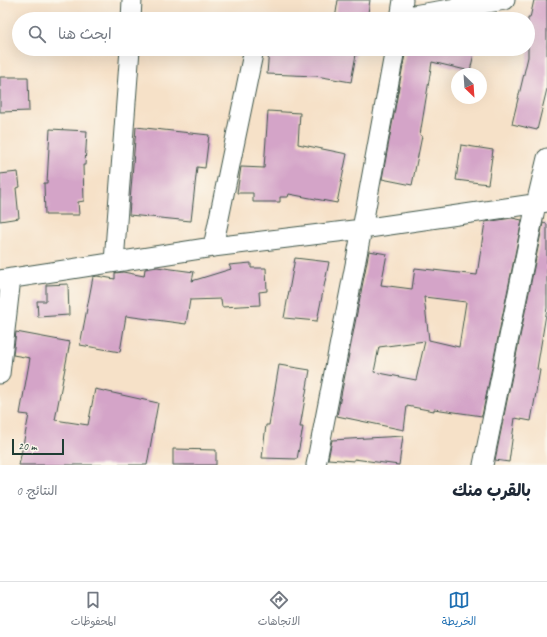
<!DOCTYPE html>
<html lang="ar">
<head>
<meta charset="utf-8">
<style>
	:root { --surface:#fff; --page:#f2f2f3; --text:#1f2937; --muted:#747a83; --line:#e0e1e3; --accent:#1f6fb2 }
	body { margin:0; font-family:Caveat,"Playpen Sans Arabic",sans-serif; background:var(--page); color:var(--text); direction:rtl }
	.compass { position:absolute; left:451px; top:68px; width:36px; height:36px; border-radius:50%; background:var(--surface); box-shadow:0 4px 16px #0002; rotate:155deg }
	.scale { position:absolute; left:12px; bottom:10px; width:52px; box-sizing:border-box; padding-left:4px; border:2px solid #1f3d34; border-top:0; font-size:11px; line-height:14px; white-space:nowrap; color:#1f3d34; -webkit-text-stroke:3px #fbf7ec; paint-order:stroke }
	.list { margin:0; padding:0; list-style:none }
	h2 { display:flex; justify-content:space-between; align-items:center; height:52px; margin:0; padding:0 16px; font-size:17px }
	h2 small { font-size:13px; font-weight:400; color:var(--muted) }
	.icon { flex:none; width:22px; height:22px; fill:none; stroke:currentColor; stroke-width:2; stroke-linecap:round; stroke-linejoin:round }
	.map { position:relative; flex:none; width:547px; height:465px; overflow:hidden; direction:ltr }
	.search { position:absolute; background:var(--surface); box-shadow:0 4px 16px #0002; left:12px; right:12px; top:12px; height:44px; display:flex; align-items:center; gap:10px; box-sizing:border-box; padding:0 14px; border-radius:22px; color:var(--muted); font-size:15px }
	.sheet { height:116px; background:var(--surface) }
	nav { display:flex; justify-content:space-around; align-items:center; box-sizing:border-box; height:56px; border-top:1px solid var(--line); background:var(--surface); font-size:11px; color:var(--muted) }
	nav a { display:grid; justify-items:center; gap:2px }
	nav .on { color:var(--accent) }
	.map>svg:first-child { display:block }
	.building { fill:#d4a4c8; fill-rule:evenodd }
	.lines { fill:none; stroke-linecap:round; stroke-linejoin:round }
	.minor-casing { stroke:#3f564a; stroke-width:21 }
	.minor { stroke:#fff; stroke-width:19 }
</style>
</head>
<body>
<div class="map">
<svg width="547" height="465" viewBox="0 0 547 465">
	<rect width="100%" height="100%" fill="#fbf7ec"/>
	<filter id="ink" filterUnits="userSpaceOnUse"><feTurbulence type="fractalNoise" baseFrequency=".025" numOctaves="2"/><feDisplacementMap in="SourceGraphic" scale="8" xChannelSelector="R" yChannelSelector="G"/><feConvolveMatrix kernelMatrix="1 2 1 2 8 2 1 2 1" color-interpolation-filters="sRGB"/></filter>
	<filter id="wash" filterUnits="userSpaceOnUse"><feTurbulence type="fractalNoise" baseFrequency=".012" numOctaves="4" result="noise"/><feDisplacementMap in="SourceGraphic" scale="16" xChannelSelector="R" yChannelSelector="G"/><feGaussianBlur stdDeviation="0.9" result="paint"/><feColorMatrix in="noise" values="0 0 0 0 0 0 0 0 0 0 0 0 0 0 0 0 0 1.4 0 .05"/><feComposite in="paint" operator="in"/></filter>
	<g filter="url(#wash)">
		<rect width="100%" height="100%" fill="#f6e1c8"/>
		<g id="blocks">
			<path class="building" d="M 338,0 L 370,0 L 367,19 L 335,19 Z
				M 534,0 L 547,0 L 547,89 L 537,130 L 512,124 L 528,57 L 528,18 L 530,18 Z
				M 269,49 L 357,49 L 351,82 L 316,76 L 267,74 Z
				M 406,49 L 475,49 L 470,71 L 432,62 L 420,135 L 422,136 L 412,185 L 382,179 Z
				M 0,77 L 28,77 L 29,111 L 0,112 Z
				M 268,111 L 300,113 L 298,144 L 347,154 L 337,203 L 289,194 L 288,197 L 280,197 L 280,202 L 253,202 L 253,193 L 237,193 L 241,167 L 264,168 Z
				M 136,127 L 209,135 L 205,168 L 197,167 L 191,221 L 129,215 Z
				M 50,129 L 87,131 L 85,165 L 83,165 L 84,201 L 78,202 L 79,215 L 45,215 L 44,183 L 47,183 Z
				M 461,145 L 493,150 L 488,184 L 456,180 Z
				M 18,172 L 20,187 L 16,188 L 19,218 L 0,221 L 0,174 Z
				M 512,218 L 522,220 L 482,416 L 434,409 L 434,411 L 407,406 L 404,430 L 337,416 L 369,251 L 387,254 L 381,285 L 412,289 L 415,268 L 477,275 L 485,222 ZM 424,297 L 466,302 L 459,347 L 429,340 ZM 425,341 L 416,380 L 374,372 L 379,347 Z
				M 543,223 L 547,224 L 547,308 L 537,369 L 540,370 L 531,421 L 515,418 L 509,462 L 495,460 Z
				M 295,258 L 329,262 L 317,321 L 284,318 Z
				M 251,263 L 251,268 L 266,268 L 267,291 L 259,292 L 260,305 L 222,307 L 221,299 L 190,300 L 186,324 L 126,316 L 120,352 L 80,345 L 93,277 L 97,276 L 115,279 L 115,273 L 123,272 L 144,276 L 145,269 L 157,267 L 194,272 L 192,281 L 231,269 L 229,265 Z
				M 68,284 L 69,315 L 38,317 L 37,301 L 46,301 L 46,285 Z
				M 16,332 L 70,342 L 55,420 L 88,425 L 95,389 L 158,403 L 147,465 L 19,465 L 29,415 L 20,414 L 30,358 L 13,355 Z
				M 279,365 L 310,370 L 300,427 L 303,427 L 297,459 L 262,458 L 266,425 L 269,425 Z
				M 403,436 L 399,465 L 354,459 L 354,461 L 328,459 L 332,440 Z
				M 173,449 L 216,450 L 216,465 L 173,465 Z"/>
		</g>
	</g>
	<g filter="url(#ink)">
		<use href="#blocks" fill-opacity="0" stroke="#3f564a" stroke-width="1"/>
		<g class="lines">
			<g class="minor-casing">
				<path id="minor" d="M 401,17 L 505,0
					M 131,19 L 132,0
					M 400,19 L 403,0
					M 213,247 L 254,49
					M 114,262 L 130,49
					M 0,280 L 213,247 L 362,229 L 547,202
					M 0,374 L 11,278
					M 316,465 L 362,229 L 395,49
					M 483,465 L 536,204 L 547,158"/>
			</g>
			<use href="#minor" class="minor"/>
		</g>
	</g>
</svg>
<svg class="compass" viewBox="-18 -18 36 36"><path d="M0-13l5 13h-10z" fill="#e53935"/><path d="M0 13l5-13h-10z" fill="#747a83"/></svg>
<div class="scale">20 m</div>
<div class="search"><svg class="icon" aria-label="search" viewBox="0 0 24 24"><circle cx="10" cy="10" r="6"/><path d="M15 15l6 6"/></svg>ابحث هنا</div>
</div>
<section class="sheet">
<h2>بالقرب منك<small>النتائج: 0</small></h2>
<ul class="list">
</ul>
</section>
<nav>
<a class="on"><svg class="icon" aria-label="map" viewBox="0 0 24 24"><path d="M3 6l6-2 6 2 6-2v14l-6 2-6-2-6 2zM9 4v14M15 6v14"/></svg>الخريطة</a>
<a><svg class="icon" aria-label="directions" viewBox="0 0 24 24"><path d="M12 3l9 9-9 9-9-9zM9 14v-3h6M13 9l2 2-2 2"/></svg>الاتجاهات</a>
<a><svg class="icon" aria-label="saved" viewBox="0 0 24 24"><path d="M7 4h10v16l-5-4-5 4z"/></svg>المحفوظات</a>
</nav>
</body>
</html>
